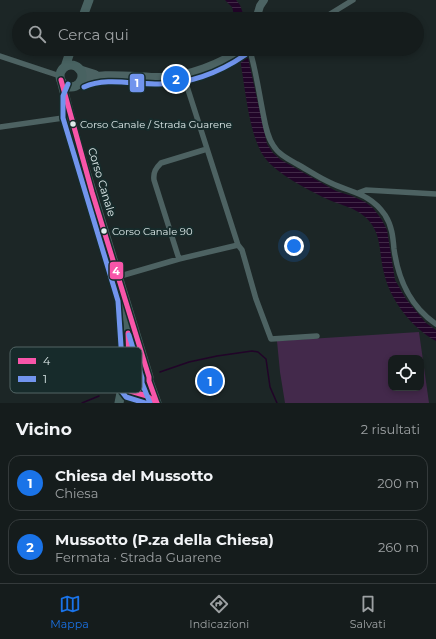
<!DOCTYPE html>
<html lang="it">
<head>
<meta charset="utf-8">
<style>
	:root { --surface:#151c1c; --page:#222929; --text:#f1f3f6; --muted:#9da1a3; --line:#343a3b; --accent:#1a73e8 }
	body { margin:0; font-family:Montserrat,sans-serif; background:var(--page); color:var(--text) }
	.controls { position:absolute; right:12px; bottom:12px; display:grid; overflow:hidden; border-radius:8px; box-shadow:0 2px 6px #0003 }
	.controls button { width:36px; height:36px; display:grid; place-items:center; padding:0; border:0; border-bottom:1px solid var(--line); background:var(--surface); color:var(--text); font:20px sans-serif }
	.you { position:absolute; left:294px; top:246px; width:14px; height:14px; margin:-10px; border:3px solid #fff; border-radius:50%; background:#1a73e8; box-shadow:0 0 0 6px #1a73e833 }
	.badge { display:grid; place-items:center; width:26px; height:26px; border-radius:50%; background:var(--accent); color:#fff; font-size:13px; font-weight:700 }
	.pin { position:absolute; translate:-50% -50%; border:2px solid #fff; box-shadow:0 1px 4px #0006 }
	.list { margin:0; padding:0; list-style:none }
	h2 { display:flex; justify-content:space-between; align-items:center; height:52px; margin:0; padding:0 16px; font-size:17px }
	h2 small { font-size:13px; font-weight:400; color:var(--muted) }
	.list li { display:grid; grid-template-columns:26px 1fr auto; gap:12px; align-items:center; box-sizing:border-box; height:56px; margin:0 8px 8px; padding:0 8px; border:1px solid var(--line); border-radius:12px }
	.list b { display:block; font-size:15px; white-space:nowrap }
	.list p { margin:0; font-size:13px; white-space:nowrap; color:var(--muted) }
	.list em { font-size:13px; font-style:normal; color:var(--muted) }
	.icon { flex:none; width:22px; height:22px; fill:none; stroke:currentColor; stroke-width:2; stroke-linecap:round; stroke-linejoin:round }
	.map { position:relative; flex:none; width:436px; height:403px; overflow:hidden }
	.search { position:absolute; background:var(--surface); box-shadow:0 2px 6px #0003; left:12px; right:12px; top:12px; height:44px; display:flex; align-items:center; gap:10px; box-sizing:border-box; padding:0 14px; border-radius:22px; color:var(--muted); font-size:15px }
	.sheet { height:180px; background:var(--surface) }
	nav { display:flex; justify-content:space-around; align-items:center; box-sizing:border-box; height:56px; border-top:1px solid var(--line); background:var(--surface); font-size:11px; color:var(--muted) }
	nav a { display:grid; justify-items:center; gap:2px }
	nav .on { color:var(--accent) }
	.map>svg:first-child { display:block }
	.grass { fill:url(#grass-dots) }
	.garden { fill:#43294b; fill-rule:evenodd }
	.water { fill:url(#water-rules) }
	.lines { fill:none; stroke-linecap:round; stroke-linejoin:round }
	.stream { stroke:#210428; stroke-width:1.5 }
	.minor { stroke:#4d6262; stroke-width:5.5 }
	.secondary { stroke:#4c6363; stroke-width:8 }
	.primary { stroke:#486261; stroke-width:9 }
	.bus-1-casing { stroke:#172b2b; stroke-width:8 }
	.bus-2-casing { stroke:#172b2b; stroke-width:8 }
	.bus-1 { stroke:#f855a9; stroke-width:5 }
	.bus-2 { stroke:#7194ed; stroke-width:5 }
	.bus-dot { fill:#dfebeb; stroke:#172b2b; stroke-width:1.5 }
	.labels { text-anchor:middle; stroke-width:4; stroke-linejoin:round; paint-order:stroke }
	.bus-label { font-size:10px; fill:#dfebeb; stroke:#172b2b; text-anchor:start }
	.street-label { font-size:11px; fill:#dfebeb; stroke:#172b2b }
	.key { fill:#172b2b; stroke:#536565; stroke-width:1 }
	.key-label { font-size:11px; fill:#dfebeb }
	.line-badge { stroke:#172b2b; stroke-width:1.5 }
	.badge-label { font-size:11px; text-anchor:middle; font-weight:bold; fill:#fff }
</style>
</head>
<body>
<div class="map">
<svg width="436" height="403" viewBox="0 0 436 403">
	<defs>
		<pattern id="grass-dots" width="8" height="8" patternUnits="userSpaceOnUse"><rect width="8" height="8" fill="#43294b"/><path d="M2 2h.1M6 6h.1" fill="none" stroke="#5e4865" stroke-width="1.8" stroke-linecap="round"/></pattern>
		<pattern id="water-rules" width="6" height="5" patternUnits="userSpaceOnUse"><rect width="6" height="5" fill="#210428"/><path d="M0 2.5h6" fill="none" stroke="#412947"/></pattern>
	</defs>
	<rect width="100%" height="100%" fill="#1c2626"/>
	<path class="grass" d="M128 379a8 8 0 1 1 16 0a8 8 0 1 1-16 0Z"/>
	<path class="garden" d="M 419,332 L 429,403 L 285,403 L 280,372 L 277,341 ZM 391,358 L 421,358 L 421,388 L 391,388 Z"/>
	<path class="water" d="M 225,0 L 236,0 L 240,5 L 245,19 L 235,19 L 232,7 Z
		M 248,58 L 267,144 L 273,153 L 281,160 L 336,191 L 352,196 L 365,202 L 373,208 L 382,220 L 387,230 L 395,280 L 406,299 L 426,323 L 436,330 L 436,341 C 412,328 390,300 384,273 C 379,255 382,237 370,222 C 358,207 341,206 325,198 C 308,190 276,173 265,158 C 249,137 245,86 240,59 Z"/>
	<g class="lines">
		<path class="stream" d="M 160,372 L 189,362 L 217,356 L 252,351 L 258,352 L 266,359 L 270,387 L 277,403
			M 82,403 L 99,396"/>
		<path class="minor" d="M 322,19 L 353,0
			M 250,51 C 256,71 259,93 263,113 C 265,124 267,136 273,145 C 278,154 288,159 297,164 C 308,170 319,178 331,183 C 352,193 370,193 385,215 C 392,226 393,237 394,249 C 398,279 411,307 436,324
			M 0,56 L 60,76
			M 183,74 L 238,245 L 242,250 L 256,299 L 271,339 L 317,336
			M 0,127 L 70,117
			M 358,193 L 366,190 L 436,194
			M 179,259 L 154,180 C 153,172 156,168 161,163 L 207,149
			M 117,277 L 179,259 L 238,245"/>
		<path class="secondary" d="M 256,19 L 260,6 L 264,0
			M 242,49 L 246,52 L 252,49
			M 79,69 L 95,74
			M 81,81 C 95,70 143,78 163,77 C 188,76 221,64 241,49"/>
		<path class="primary" d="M 82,19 L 89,0
			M60 76a11 11 0 1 1 22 0a11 11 0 1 1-22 0Z
			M 65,67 L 71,49
			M 61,80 L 77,142 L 149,377 C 148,388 140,394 130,391 L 123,383 C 122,375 127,370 129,362 C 132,342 127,320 125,300
			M 126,370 C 134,364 142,365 147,373
			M 149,381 L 157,403
			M 119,403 L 123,383"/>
		<g class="bus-1-casing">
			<path id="bus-1" d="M 61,80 L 92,192 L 149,377 L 149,381 L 157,403
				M 128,333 L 129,363 L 124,374 L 123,383 L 130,391 L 147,396 L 157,403"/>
		</g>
		<g class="bus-2-casing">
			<path id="bus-2" d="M 68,84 L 63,96 L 63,118 L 118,301 L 122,361 L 117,372 L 116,384 L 126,397 L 145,403
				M 84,87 C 105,77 132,84 155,84 C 187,85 219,73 245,55
				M 129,335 L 142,378 L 142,383 L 150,403"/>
		</g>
		<use href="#bus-1" class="bus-1"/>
		<use href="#bus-2" class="bus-2"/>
	</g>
	<g class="bus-dot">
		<circle cx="73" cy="124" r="3.5"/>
		<circle cx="104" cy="231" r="3.5"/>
	</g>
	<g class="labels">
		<g class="bus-label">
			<text x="80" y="128">Corso Canale / Strada Guarene</text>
			<text x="112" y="235">Corso Canale 90</text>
		</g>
		<g class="street-label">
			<text transform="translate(102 182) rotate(73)" y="4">Corso Canale</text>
		</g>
	</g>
	<rect x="10" y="347" width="132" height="46" rx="6" class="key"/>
	<rect x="18" y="358" width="18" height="6" fill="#f855a9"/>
	<rect x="18" y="376" width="18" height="6" fill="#7194ed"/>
	<g class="key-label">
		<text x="43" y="365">4</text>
		<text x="43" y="383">1</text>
	</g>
	<g class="line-badge">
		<rect x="129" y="73" width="16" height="20" rx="4" fill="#7194ed"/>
		<rect x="109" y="261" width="15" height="19" rx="4" fill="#f855a9"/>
	</g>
	<g class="badge-label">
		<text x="137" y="87">1</text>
		<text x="116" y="275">4</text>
	</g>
</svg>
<div class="controls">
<button><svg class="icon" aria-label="locate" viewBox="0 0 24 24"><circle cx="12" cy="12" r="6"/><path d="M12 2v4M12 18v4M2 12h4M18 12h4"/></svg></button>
</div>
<div class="you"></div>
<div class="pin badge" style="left:210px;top:381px">1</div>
<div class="pin badge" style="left:176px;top:79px">2</div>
<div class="search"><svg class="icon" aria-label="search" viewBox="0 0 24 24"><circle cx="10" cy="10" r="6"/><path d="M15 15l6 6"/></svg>Cerca qui</div>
</div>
<section class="sheet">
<h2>Vicino<small>2 risultati</small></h2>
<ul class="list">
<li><span class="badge">1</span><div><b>Chiesa del Mussotto</b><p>Chiesa</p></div><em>200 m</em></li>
<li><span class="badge">2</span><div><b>Mussotto (P.za della Chiesa)</b><p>Fermata · Strada Guarene</p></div><em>260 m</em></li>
</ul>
</section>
<nav>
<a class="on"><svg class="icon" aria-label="map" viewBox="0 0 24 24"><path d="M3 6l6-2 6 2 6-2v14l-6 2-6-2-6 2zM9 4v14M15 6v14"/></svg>Mappa</a>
<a><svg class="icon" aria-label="directions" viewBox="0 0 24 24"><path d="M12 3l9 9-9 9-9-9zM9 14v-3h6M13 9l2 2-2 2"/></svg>Indicazioni</a>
<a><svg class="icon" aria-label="saved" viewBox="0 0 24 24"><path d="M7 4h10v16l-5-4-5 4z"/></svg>Salvati</a>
</nav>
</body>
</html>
